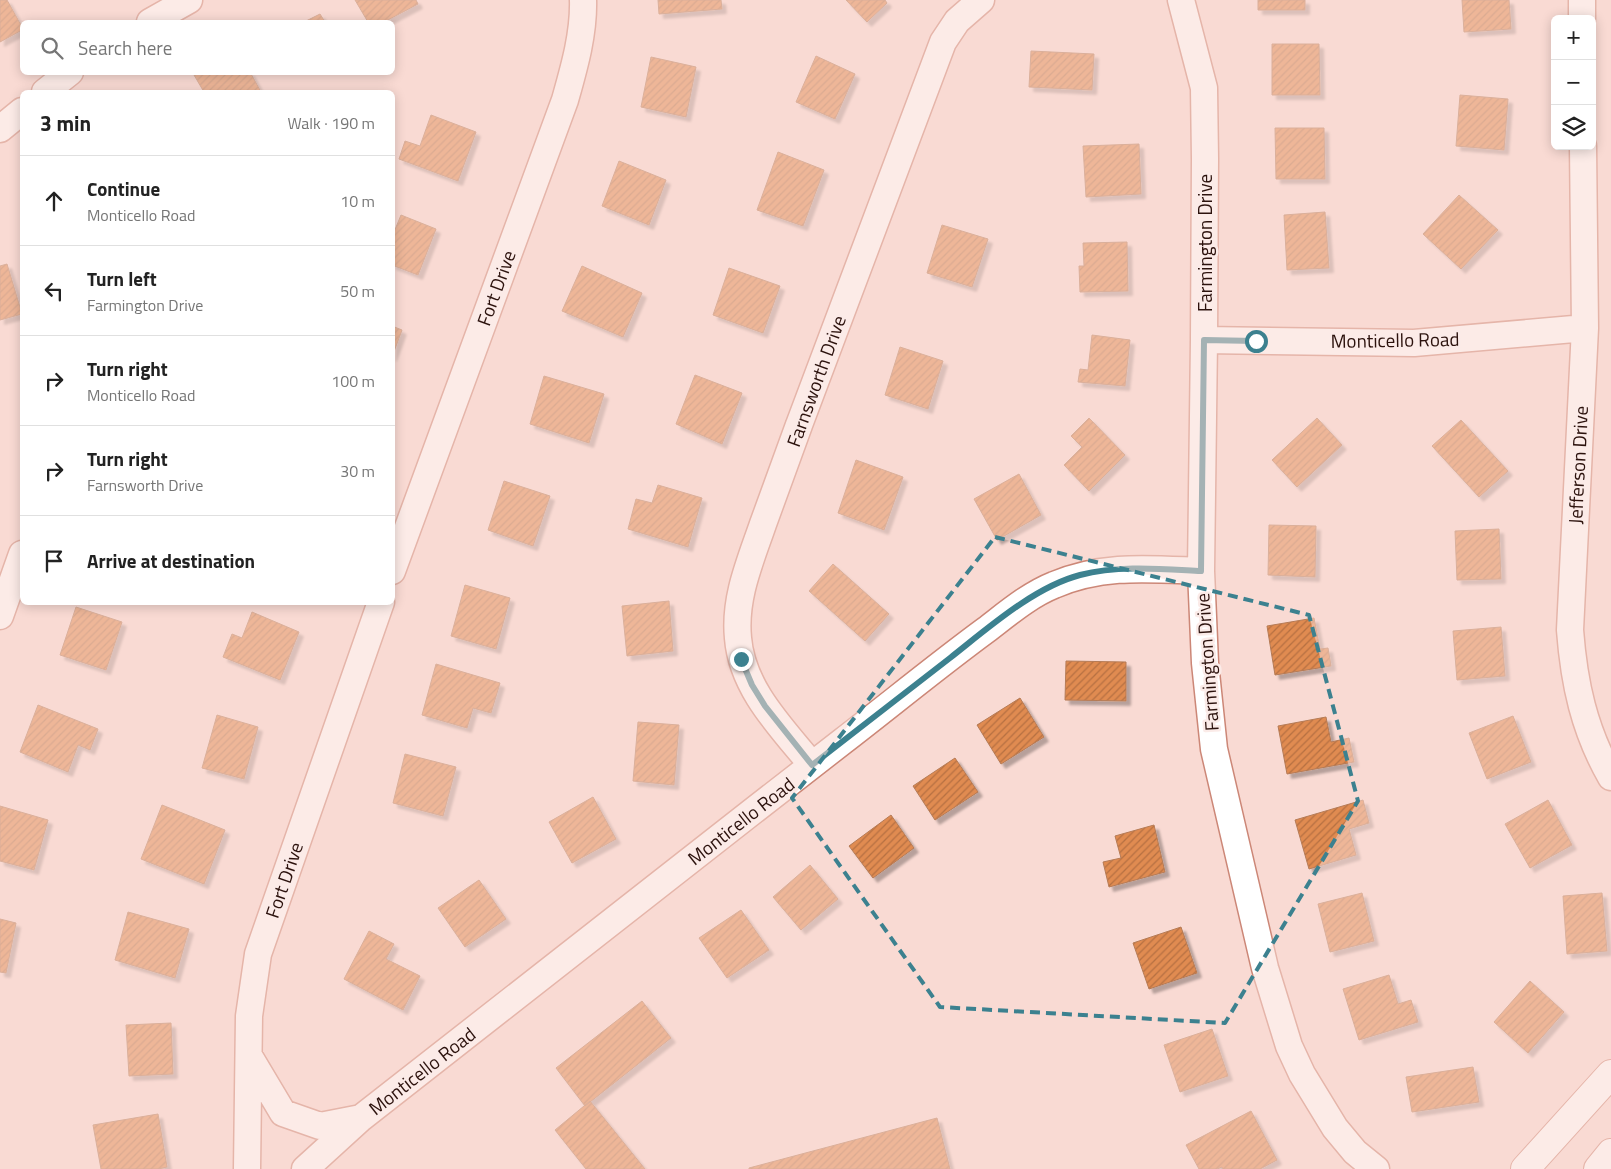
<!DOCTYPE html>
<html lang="en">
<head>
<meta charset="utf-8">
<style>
	:root { --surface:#fff; --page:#f6f6f6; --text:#222; --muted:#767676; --line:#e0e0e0 }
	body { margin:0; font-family:"Titillium Web",sans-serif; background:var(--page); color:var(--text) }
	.controls { position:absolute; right:15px; top:15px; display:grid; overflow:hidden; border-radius:8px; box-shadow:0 2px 12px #0003 }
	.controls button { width:45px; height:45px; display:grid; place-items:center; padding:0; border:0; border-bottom:1px solid var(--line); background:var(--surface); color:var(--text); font:25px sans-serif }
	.stop { position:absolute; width:15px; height:15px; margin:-11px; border:4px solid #3c818f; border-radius:50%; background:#fff }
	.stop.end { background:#3c818f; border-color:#fff; box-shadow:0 1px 5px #0008 }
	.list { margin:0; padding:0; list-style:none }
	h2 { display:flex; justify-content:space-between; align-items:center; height:65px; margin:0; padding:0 20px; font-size:21px }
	h2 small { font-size:16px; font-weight:400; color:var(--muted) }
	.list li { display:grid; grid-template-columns:32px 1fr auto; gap:15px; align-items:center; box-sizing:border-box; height:90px; padding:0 20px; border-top:1px solid var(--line) }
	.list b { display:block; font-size:19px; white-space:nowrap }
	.list p { margin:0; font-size:16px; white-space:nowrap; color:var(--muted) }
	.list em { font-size:16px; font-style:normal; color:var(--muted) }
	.icon { flex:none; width:28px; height:28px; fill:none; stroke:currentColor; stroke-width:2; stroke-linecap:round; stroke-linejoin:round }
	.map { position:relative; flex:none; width:1611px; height:1169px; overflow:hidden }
	.search { position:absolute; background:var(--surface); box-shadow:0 2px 12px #0003; left:20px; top:20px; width:375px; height:55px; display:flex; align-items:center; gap:12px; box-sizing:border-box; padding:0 18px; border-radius:8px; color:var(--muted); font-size:19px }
	.panel { position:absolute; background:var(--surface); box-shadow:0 2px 12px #0003; left:20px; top:90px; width:375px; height:515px; border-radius:8px }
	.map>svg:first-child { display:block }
	.building { fill:url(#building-hatch); stroke:#b57b56; filter:url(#shadow) }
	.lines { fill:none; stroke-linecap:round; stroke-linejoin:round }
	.minor-casing { stroke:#cc8777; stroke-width:29 }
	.primary-casing { stroke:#cc8777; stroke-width:30 }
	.minor { stroke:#fff; stroke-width:26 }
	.primary { stroke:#fff; stroke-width:28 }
	.route { stroke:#3c818f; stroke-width:6 }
	.marked { fill:none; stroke:#3c818f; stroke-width:4; stroke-dasharray:10 6; stroke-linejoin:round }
	.labels { text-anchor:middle; stroke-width:5; stroke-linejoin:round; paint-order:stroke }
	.street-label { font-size:19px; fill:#2c120d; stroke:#fbebe8 }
</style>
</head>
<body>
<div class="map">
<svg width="1611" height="1169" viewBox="0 0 1611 1169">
	<defs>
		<pattern id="building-hatch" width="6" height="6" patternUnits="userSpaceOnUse" patternTransform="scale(1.25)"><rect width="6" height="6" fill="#e08b51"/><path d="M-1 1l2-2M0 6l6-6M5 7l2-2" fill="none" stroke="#b67042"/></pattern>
		<filter id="shadow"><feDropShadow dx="4.5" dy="4.5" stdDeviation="1" flood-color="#0004"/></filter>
	</defs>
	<rect width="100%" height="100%" fill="#f9dad3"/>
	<path class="building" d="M 0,0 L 7,0 L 22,27 L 22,30 L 0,42 Z
		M 355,0 L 416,0 L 418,4 L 384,22 L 368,22 Z
		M 658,0 L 721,0 L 722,9 L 659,14 Z
		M 846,0 L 885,0 L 887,3 L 867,22 Z
		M 1258,0 L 1305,0 L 1305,10 L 1258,10 Z
		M 1462,0 L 1509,0 L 1511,29 L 1464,32 Z
		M 320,14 L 325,22 L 304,22 Z
		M 1272,44 L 1319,44 L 1320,95 L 1272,95 Z
		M 1031,51 L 1094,54 L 1092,90 L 1029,87 Z
		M 816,56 L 855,74 L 835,119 L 796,102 Z
		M 651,57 L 696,67 L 686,117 L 641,107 Z
		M 198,72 L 250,72 L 261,92 L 204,92 L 194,75 Z
		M 1460,95 L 1508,99 L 1504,150 L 1456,146 Z
		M 431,115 L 476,132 L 458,181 L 399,159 L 405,141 L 420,146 Z
		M 1275,128 L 1324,128 L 1325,179 L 1276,179 Z
		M 1139,144 L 1141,194 L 1086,197 L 1083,146 Z
		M 778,152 L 824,170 L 803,226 L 757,210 Z
		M 619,161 L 666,180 L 649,225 L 602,206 Z
		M 1459,195 L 1498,230 L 1461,269 L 1423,234 Z
		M 1325,212 L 1329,268 L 1287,270 L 1284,215 Z
		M 401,215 L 436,229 L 418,275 L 392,265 L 392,237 Z
		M 942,225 L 988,239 L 972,287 L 927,273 Z
		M 1127,242 L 1128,291 L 1080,292 L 1079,266 L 1084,266 L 1083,243 Z
		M 7,264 L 22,314 L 0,320 L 0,266 Z
		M 582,266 L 642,293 L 623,337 L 562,311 Z
		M 729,268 L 780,286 L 763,333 L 713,315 Z
		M 392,326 L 402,330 L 392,357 Z
		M 1092,335 L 1130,340 L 1125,386 L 1078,382 L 1080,369 L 1088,370 Z
		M 900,347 L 943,361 L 928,409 L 885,395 Z
		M 695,375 L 742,393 L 722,444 L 676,424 Z
		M 544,376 L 604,394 L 589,443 L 530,424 Z
		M 1089,418 L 1125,455 L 1089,491 L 1064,465 L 1082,447 L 1071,436 Z
		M 1317,418 L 1342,445 L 1297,487 L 1272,460 Z
		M 1461,420 L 1508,471 L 1479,497 L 1432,446 Z
		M 856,460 L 903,477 L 884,530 L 838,513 Z
		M 1019,474 L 1041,515 L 997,540 L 974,499 Z
		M 504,481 L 550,496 L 533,546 L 488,530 Z
		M 658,485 L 702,498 L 688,547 L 628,529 L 636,499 L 652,503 Z
		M 1269,525 L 1316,526 L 1315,577 L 1268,575 Z
		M 1499,529 L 1501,579 L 1457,580 L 1455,531 Z
		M 833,564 L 889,614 L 865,641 L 809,591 Z
		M 465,585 L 510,598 L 496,649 L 451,636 Z
		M 669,601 L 673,651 L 627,656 L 622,606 Z
		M 76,607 L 122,622 L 106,670 L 60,655 Z
		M 252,612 L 299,632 L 280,680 L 223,657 L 232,634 L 242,638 Z
		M 1314,618 L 1320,649 L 1328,648 L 1331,666 L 1275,675 L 1267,626 Z
		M 1501,627 L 1505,676 L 1457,680 L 1453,631 Z
		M 1066,661 L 1126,662 L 1126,701 L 1065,700 Z
		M 436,664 L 500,683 L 491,713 L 473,708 L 467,728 L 422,715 Z
		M 1020,698 L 1044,737 L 1001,764 L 977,725 Z
		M 38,705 L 98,729 L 90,750 L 78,745 L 68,772 L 20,752 Z
		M 217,715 L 258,727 L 244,779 L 202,768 Z
		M 1513,716 L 1531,762 L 1487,779 L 1469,733 Z
		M 1326,717 L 1331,742 L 1349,738 L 1354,762 L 1287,774 L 1278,726 Z
		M 638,722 L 679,725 L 674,785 L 633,781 Z
		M 405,754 L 456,767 L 443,816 L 393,803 Z
		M 955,758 L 978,792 L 935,820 L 913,786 Z
		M 593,797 L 616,839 L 572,863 L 549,822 Z
		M 1363,800 L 1369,823 L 1349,829 L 1356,855 L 1309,869 L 1295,820 Z
		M 1548,800 L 1572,845 L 1530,868 L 1505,824 Z
		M 162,805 L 225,830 L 204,884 L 141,859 Z
		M 0,806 L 48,820 L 34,870 L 0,861 Z
		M 891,815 L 914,848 L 873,878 L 849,846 Z
		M 1154,825 L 1165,872 L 1109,887 L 1103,862 L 1121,858 L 1115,836 Z
		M 810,865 L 838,899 L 801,930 L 773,897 Z
		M 479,880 L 506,919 L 465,947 L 438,908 Z
		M 1362,893 L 1374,941 L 1330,952 L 1318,904 Z
		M 1602,893 L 1607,951 L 1567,954 L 1563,896 Z
		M 741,910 L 769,950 L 727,978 L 699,938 Z
		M 128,912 L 189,929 L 175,978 L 115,960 Z
		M 0,919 L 16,923 L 6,973 L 0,972 Z
		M 1181,927 L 1197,973 L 1149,989 L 1133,943 Z
		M 369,931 L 394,944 L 386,959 L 420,976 L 403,1010 L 344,979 Z
		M 1389,975 L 1398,1004 L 1411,1000 L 1418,1022 L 1359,1040 L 1343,989 Z
		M 1530,981 L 1564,1012 L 1528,1053 L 1494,1022 Z
		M 642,1001 L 671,1038 L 585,1106 L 556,1068 Z
		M 171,1023 L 173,1074 L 129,1076 L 126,1025 Z
		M 1212,1029 L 1228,1076 L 1180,1092 L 1164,1045 Z
		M 1473,1067 L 1479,1102 L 1412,1112 L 1406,1077 Z
		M 590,1101 L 645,1169 L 586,1169 L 555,1130 Z
		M 1251,1111 L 1277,1160 L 1260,1169 L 1223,1169 L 1222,1167 L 1217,1169 L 1199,1169 L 1186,1145 Z
		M 158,1114 L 167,1167 L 158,1169 L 101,1169 L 93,1125 Z
		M 937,1118 L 950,1169 L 749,1169 L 749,1168 Z"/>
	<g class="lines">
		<g class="minor-casing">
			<path id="minor" d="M 1181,0 L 1204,88 L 1205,159 L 1204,340 L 1201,571 L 1205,663 L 1214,749 L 1265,968 L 1289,1046 L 1302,1074 L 1335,1128 L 1355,1152 L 1376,1169
				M 1582,0 L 1582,19
				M 150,22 L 189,0
				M 45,92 L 70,72
				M 0,129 L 22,111
				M 1583,146 L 1585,328 L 1570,630 C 1574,683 1584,730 1611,777
				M 1204,340 L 1414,343 L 1585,328
				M 392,571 L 565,100 C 574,68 584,34 583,0
				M 0,616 L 22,554
				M 812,765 C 782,728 742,689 738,638 C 734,598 750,562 763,524 C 775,491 787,458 799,425 C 847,297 895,169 943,42 L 957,21 L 981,0
				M 249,1056 L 283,1113 L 320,1126 L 361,1118
				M 247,1169 L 249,1016 L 258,954 L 381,602
				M 305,1169 L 361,1118 C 522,992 682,866 843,741 C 891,704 937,666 986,630 C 1007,614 1029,595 1054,585 C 1103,564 1149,569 1201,571"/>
		</g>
		<g class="primary-casing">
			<path id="primary" d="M 1525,1169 L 1611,1074
				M 1598,1169 L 1611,1153"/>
		</g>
		<use href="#minor" class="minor"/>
		<use href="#primary" class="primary"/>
	</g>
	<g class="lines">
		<path class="route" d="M 741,659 L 752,685 L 765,706 L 812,765 C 858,729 904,694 950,658 C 987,629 1034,587 1080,575 C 1119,565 1161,569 1201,571 L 1204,340 L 1256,341"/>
	</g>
	<path d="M0 0H1611V1169H0ZM 995,537 L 1309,615 L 1358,801 L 1225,1023 L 940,1007 L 792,798 Z" fill="#f9dad3" fill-opacity=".55" fill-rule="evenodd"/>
	<path class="marked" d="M 995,537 L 1309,615 L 1358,801 L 1225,1023 L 940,1007 L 792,798 Z"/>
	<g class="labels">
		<g class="street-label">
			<text transform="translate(1205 243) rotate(-90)" y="7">Farmington Drive</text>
			<text transform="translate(496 288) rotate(-70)" y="7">Fort Drive</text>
			<text transform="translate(1395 340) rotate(-1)" y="7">Monticello Road</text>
			<text transform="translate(816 381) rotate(-70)" y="7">Farnsworth Drive</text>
			<text transform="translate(1578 465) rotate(-87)" y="7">Jefferson Drive</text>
			<text transform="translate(1207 662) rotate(-94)" y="7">Farmington Drive</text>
			<text transform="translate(741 821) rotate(-38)" y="7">Monticello Road</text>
			<text transform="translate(284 880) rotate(-71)" y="7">Fort Drive</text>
			<text transform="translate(422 1071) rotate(-38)" y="7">Monticello Road</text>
		</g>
	</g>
</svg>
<div class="controls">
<button>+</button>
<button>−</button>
<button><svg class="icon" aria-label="layers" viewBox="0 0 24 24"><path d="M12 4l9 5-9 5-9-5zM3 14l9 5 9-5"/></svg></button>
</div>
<div class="stop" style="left:1256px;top:341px"></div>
<div class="stop end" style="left:741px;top:659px"></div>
<div class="search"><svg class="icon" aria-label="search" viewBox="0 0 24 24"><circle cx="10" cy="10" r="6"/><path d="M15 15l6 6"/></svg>Search here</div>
<section class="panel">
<h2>3 min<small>Walk · 190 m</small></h2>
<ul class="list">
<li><svg class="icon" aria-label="ahead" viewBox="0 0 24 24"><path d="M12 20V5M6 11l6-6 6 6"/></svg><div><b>Continue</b><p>Monticello Road</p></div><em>10 m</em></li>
<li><svg class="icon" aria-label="left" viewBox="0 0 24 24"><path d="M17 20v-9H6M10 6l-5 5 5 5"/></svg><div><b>Turn left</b><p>Farmington Drive</p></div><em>50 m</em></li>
<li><svg class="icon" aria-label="right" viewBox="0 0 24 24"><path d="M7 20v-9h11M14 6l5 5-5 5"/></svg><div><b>Turn right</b><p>Monticello Road</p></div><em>100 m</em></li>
<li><svg class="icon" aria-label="right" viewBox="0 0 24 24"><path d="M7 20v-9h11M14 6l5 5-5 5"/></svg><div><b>Turn right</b><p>Farnsworth Drive</p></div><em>30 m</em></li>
<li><svg class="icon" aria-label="arrive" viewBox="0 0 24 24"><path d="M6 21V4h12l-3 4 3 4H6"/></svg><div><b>Arrive at destination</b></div></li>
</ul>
</section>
</div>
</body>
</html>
